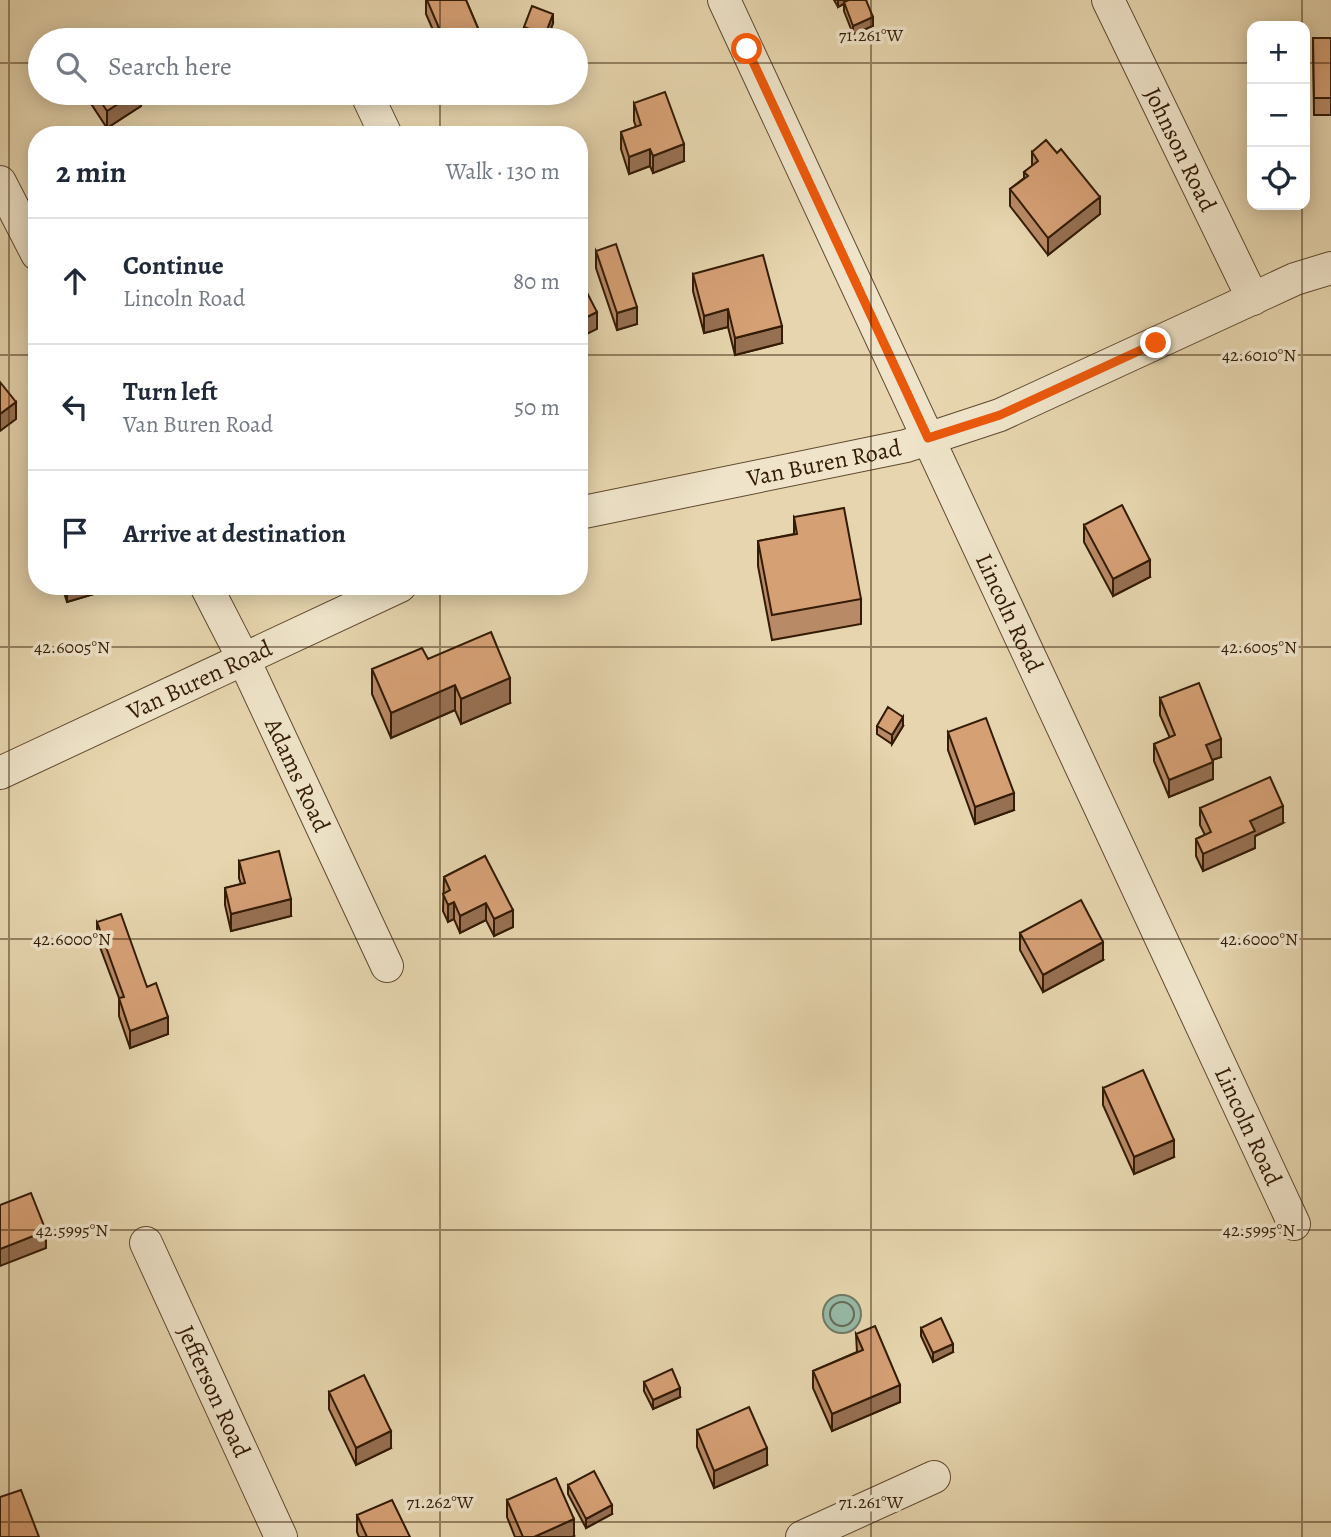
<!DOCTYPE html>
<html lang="en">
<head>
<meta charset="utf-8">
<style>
	:root { --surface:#fff; --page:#f6f6f7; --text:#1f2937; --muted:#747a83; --line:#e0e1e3 }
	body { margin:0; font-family:Alegreya,serif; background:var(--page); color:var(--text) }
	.controls { position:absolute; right:21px; top:21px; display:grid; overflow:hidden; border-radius:14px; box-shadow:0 4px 18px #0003 }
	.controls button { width:63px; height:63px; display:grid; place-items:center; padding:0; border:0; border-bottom:2px solid var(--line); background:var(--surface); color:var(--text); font:35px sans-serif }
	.stop { position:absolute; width:21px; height:21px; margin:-16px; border:5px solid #ea580c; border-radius:50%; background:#fff }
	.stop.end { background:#ea580c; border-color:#fff; box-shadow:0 2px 7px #0008 }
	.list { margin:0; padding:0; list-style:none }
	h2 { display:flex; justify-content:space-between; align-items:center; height:91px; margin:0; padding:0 28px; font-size:30px }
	h2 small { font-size:23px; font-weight:400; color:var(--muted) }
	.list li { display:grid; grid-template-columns:46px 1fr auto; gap:21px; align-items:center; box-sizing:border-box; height:126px; padding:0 28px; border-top:2px solid var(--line) }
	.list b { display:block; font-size:26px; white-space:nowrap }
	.list p { margin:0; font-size:23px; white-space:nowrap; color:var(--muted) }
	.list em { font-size:23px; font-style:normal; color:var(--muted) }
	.icon { flex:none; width:38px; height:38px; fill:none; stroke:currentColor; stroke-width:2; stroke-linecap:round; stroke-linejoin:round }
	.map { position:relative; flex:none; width:1331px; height:1537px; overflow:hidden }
	.search { position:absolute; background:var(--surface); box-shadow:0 4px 18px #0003; left:28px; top:28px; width:560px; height:77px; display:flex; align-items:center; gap:18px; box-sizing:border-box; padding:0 24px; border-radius:38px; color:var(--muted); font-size:26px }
	.panel { position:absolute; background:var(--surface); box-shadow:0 4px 18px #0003; left:28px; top:126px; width:560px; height:469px; border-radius:28px }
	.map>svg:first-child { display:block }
	.water { fill:#97b9a6; stroke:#6f7a66; stroke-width:2 }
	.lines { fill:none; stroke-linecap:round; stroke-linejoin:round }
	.shore { stroke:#656a56; stroke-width:2 }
	.minor-casing { stroke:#604a2f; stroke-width:34 }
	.minor { stroke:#efe4ca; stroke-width:32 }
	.wall { fill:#b88a65; stroke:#331b05; stroke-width:2 }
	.shaded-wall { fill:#967052; stroke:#331b05; stroke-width:2 }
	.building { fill:#d6a075; stroke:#331b05; stroke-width:2 }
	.route { stroke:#ea580c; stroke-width:9 }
	.ticks { fill:none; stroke:#331b05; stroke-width:2; stroke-opacity:0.45 }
	.labels { text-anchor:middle; stroke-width:7; stroke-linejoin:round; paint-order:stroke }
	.street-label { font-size:24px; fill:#331b05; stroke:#efe4ca }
	.ticks-label { font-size:18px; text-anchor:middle; fill:#331b05; stroke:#efe4ca; stroke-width:7; stroke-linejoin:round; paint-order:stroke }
</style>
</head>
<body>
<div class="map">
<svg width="1331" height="1537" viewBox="0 0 1331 1537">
	<rect width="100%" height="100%" fill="#e6d5ae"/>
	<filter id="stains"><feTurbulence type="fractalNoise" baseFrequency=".00286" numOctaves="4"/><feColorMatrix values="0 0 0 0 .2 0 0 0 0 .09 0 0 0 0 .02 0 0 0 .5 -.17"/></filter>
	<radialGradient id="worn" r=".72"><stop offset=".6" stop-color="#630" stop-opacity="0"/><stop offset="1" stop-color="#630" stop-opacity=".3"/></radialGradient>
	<path class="water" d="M823 1314a19 19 0 1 1 38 0a19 19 0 1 1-38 0Z"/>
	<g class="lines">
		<path class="shore" d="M830 1314a12 12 0 1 1 24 0a12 12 0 1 1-24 0Z"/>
		<g class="minor-casing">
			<g id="minor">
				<path id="s1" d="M 724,0 L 1294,1224"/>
				<path id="s2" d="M 1108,0 L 1253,299"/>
				<path d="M 366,93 L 386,135"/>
				<path d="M 0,182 L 37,254"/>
				<path id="s3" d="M 579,513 L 906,446 L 1000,415 L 1295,279 L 1331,268"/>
				<path id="s4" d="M 206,586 L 244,660 L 387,966"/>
				<path id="s5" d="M 0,773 L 400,586"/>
				<path id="s6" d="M 146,1243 L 281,1537"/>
				<path d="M 802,1537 L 934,1477"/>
			</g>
		</g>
		<use href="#minor" class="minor"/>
	</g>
	<path class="wall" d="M 426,0 L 466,0 L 483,40 L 419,40 L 419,36 L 433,30 L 426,14 Z
		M 834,0 L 866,0 L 873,26 L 853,34 L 844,11 L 844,4 L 838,7 Z
		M 553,23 L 547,40 L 535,40 L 524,36 L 524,27 Z
		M 1313,38 L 1331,38 L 1331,115 L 1314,115 Z
		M 84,93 L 141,93 L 141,106 L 107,128 Z
		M 634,103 L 684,161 L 653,173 L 650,166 L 629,174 L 621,149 L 621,132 L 636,127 L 634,121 Z
		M 1032,152 L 1100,214 L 1048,255 L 1010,206 L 1010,189 L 1024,178 L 1024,172 L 1032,166 Z
		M 596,251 L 637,324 L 617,330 L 596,268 Z
		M 693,274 L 782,343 L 735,355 L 728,327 L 704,333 L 693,291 Z
		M 794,517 L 861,599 L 861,624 L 772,640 L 758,566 L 758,541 L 794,534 Z
		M 1084,525 L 1150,577 L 1113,596 L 1084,542 Z
		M 62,586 L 104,586 L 104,591 L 67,602 Z
		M 428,659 L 510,703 L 461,724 L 455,710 L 391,738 L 372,694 L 372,669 Z
		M 1160,698 L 1221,757 L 1212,760 L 1213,779 L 1169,797 L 1154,761 L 1154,744 L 1170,738 L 1160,715 Z
		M 877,726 L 903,726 L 892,744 L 877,734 Z
		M 948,732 L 1014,810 L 975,824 L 948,750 Z
		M 1200,808 L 1283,823 L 1255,836 L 1255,848 L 1203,871 L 1196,856 L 1196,839 L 1205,835 L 1200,825 Z
		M 485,856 L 513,927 L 494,936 L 486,920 L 460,933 L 454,919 L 448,922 L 443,911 L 444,877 Z
		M 239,861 L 291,916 L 231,931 L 225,905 L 225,888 L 241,884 L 239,878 Z
		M 97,922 L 147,987 L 168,1034 L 130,1048 L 119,1016 L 119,998 L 97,939 Z
		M 1020,933 L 1103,960 L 1043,992 L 1020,950 Z
		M 1103,1088 L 1174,1157 L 1134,1174 L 1103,1105 Z
		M 921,1328 L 953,1352 L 933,1362 L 921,1336 Z
		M 856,1334 L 900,1402 L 832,1431 L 813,1388 L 813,1371 L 857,1352 Z
		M 644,1382 L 680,1397 L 653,1409 L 644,1391 Z
		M 329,1392 L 391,1448 L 356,1465 L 329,1409 Z
		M 697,1430 L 767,1465 L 714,1488 L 697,1447 Z
		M 568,1485 L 612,1514 L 586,1528 L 568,1494 Z
		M 507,1500 L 574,1536 L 572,1537 L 515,1537 L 507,1517 Z
		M 357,1515 L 410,1537 L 359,1537 L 357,1532 Z"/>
	<path class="shaded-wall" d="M 838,0 L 850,0 L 838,7 Z
		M 553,14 L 553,23 L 547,40 L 545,40 L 545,35 Z
		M 873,17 L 873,26 L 853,34 L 853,26 Z
		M 135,93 L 141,93 L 141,106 L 107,128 L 107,111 Z
		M 684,144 L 684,161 L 653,173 L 653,156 Z
		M 650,149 L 650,166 L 629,174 L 629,157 Z
		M 1100,197 L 1100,214 L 1048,255 L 1048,238 Z
		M 637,307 L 637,324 L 617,330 L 617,313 Z
		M 728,309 L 728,327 L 704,333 L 704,316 Z
		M 597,312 L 597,329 L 579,338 L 579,321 Z
		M 782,326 L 782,343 L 735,355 L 735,338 Z
		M 16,402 L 16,419 L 0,431 L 0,414 Z
		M 1150,560 L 1150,577 L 1113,596 L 1113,579 Z
		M 67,586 L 104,586 L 104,591 L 67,602 Z
		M 510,678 L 510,703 L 461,724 L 461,699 Z
		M 455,685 L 455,710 L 391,738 L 391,713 Z
		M 903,717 L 903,726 L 892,744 L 892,735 Z
		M 1221,739 L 1221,757 L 1206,762 L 1206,745 Z
		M 1213,762 L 1213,779 L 1169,797 L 1169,780 Z
		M 1014,793 L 1014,810 L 975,824 L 975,807 Z
		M 1283,806 L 1283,823 L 1255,836 L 1255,848 L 1203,871 L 1203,854 L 1250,821 Z
		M 291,899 L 291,916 L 231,931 L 231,914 Z
		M 454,902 L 454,919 L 448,922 L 448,905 Z
		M 486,903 L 486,920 L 460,933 L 460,916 Z
		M 513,910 L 513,927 L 494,936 L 494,919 Z
		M 1103,942 L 1103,960 L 1043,992 L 1043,975 Z
		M 168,1017 L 168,1034 L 130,1048 L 130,1031 Z
		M 1174,1140 L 1174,1157 L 1134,1174 L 1134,1157 Z
		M 46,1231 L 46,1248 L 0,1266 L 0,1249 Z
		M 953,1344 L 953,1352 L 933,1362 L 933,1353 Z
		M 900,1385 L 900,1402 L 832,1431 L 832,1414 Z
		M 680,1388 L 680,1397 L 653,1409 L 653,1400 Z
		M 391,1431 L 391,1448 L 356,1465 L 356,1448 Z
		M 767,1448 L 767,1465 L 714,1488 L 714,1471 Z
		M 612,1505 L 612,1514 L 586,1528 L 586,1519 Z
		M 574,1519 L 574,1536 L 572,1537 L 534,1537 Z"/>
	<path class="building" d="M 427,0 L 466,0 L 483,40 L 421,40 L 419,36 L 439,28 Z
		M 849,0 L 866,0 L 873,17 L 853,26 L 844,2 Z
		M 532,6 L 553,14 L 545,35 L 524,27 Z
		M 103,29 L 110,40 L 85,40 Z
		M 1313,38 L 1331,38 L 1331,98 L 1314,98 Z
		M 665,92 L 684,144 L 653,156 L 650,149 L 629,157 L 621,132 L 641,125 L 634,103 Z
		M 95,93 L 135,93 L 107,111 Z
		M 1046,140 L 1057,153 L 1061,149 L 1100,197 L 1048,238 L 1010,189 L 1028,176 L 1024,172 L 1038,161 L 1032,152 Z
		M 616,244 L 637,307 L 617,313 L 596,251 Z
		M 763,255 L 782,326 L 735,338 L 728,309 L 704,316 L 693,274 Z
		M 581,281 L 597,312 L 579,321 L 579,283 Z
		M 0,382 L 16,402 L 0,414 Z
		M 1122,505 L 1150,560 L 1113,579 L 1084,525 Z
		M 844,508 L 861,599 L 772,615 L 758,541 L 797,534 L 794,517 Z
		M 491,632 L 510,678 L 461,699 L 455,685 L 391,713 L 372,669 L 422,648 L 428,659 Z
		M 1199,683 L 1221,739 L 1206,745 L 1213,762 L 1169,780 L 1154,744 L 1175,735 L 1160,698 Z
		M 888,707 L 903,717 L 892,735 L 877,726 Z
		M 986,718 L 1014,793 L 975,807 L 948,732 Z
		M 1270,777 L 1283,806 L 1250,821 L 1255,831 L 1203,854 L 1196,839 L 1211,832 L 1200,808 Z
		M 279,851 L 291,899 L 231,914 L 225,888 L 245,883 L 239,861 Z
		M 485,856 L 513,910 L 494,919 L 486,903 L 460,916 L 454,902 L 448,905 L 443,894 L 450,890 L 444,877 Z
		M 1081,900 L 1103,942 L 1043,975 L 1020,933 Z
		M 121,914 L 147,987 L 156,983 L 168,1017 L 130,1031 L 119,998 L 124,997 L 97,922 Z
		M 1143,1070 L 1174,1140 L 1134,1157 L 1103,1088 Z
		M 31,1193 L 46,1231 L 0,1249 L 0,1205 Z
		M 941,1318 L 953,1344 L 933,1353 L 921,1328 Z
		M 875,1326 L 900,1385 L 832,1414 L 813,1371 L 863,1350 L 856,1334 Z
		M 672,1369 L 680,1388 L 653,1400 L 644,1382 Z
		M 364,1375 L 391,1431 L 356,1448 L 329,1392 Z
		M 749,1407 L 767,1448 L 714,1471 L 697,1430 Z
		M 594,1471 L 612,1505 L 586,1519 L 568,1485 Z
		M 556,1478 L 574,1519 L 534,1537 L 523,1537 L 507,1500 Z
		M 21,1490 L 39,1537 L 0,1537 L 0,1497 Z
		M 392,1500 L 410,1537 L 367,1537 L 357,1515 Z"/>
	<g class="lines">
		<path class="route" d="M 747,49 L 928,438 L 1000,415 L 1156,343"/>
	</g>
	<path class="ticks" d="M 9,0 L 9,1537M 440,0 L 440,40M 871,0 L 871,1537M 1302,0 L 1302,26M 0,63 L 40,63M 576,63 L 1252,63M 1305,63 L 1331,63M 440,93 L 440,135M 1302,205 L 1302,1537M 0,355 L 37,355M 579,355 L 1331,355M 440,586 L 440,1537M 0,647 L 1331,647M 0,939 L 1331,939M 0,1230 L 1331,1230M 0,1522 L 1331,1522"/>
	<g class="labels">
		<g class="street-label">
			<text dy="8" stroke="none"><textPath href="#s2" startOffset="166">Johnson Road</textPath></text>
			<text dy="8" stroke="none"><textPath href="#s3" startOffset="250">Van Buren Road</textPath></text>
			<text dy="8" stroke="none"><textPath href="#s1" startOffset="676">Lincoln Road</textPath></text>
			<text dy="8" stroke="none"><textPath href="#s5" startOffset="220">Van Buren Road</textPath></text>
			<text dy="8" stroke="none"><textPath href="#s4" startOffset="210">Adams Road</textPath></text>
			<text dy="8" stroke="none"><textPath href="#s1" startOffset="1242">Lincoln Road</textPath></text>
			<text dy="8" stroke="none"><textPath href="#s6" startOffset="163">Jefferson Road</textPath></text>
		</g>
	</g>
	<g class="ticks-label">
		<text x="871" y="41">71.261°W</text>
		<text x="1259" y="361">42.6010°N</text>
		<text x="72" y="653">42.6005°N</text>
		<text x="1259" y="653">42.6005°N</text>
		<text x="72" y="945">42.6000°N</text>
		<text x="1259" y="945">42.6000°N</text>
		<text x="72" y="1236">42.5995°N</text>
		<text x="1259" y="1236">42.5995°N</text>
		<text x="440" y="1508">71.262°W</text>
		<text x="871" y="1508">71.261°W</text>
	</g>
	<rect width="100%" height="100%" filter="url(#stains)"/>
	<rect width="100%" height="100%" fill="url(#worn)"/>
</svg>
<div class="controls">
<button>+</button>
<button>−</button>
<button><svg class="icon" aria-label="locate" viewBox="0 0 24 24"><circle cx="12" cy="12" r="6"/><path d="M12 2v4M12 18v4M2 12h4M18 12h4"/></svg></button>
</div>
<div class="stop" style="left:747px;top:49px"></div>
<div class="stop end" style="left:1156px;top:343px"></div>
<div class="search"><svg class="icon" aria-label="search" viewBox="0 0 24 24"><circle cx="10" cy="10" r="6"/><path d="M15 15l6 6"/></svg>Search here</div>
<section class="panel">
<h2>2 min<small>Walk · 130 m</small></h2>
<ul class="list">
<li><svg class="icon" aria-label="ahead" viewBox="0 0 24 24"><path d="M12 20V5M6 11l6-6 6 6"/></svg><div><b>Continue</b><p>Lincoln Road</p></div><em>80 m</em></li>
<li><svg class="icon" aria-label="left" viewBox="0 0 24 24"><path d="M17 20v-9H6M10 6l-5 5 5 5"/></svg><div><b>Turn left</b><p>Van Buren Road</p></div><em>50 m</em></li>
<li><svg class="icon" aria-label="arrive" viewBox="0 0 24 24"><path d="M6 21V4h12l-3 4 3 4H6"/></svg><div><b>Arrive at destination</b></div></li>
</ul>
</section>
</div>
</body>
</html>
